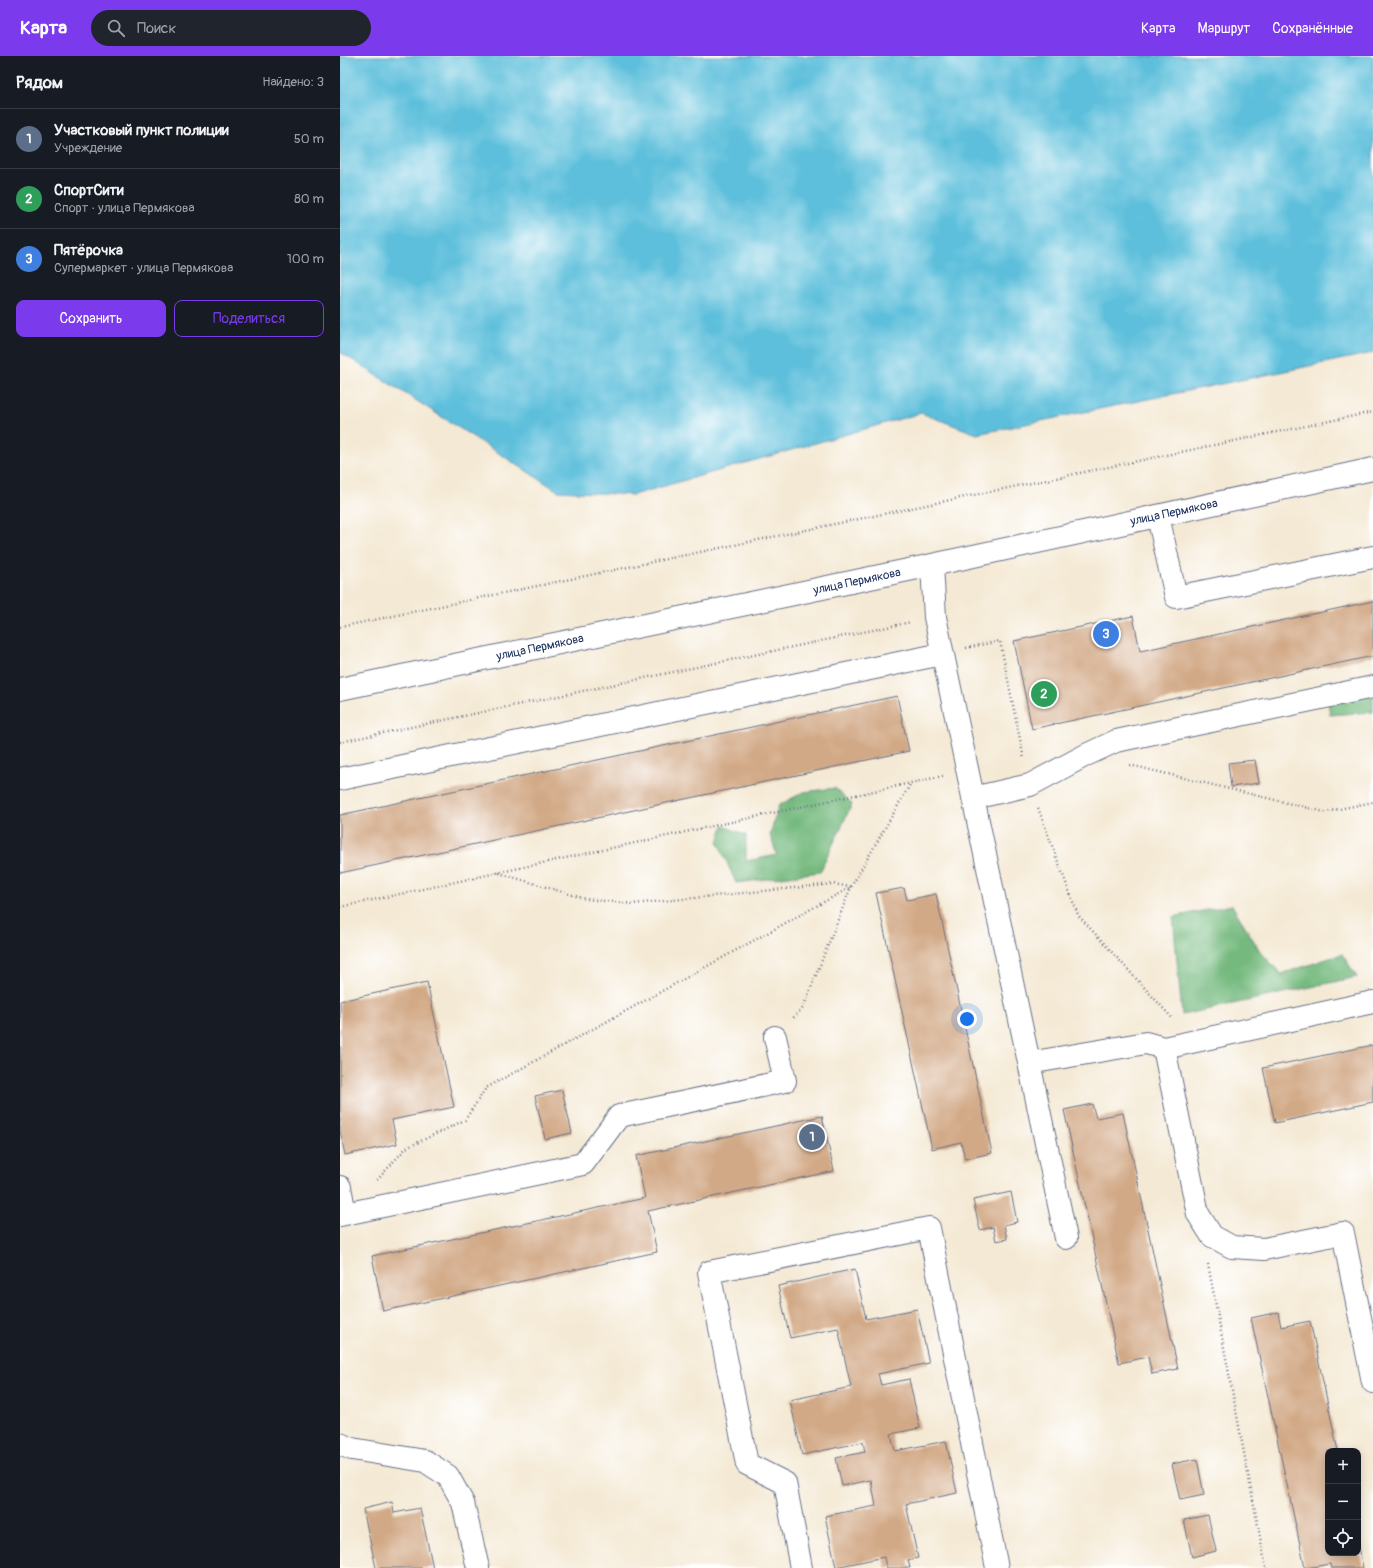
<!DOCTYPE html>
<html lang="ru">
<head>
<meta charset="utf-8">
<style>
	:root { --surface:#171b24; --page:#20242c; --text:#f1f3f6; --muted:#9ea1a6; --line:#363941; --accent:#7c3aed }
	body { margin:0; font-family:Pangolin,sans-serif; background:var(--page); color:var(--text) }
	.controls { position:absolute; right:12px; bottom:12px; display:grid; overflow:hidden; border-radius:8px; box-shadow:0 2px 10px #0003 }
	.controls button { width:36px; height:36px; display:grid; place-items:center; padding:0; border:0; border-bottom:1px solid var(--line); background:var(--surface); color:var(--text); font:20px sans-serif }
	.you { position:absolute; left:627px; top:963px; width:14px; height:14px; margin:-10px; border:3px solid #fff; border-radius:50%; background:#1a73e8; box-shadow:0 0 0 6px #1a73e833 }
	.badge { display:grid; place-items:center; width:26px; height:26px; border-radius:50%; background:var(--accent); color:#fff; font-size:13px; font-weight:700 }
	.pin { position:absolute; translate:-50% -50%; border:2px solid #fff; box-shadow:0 1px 4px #0006 }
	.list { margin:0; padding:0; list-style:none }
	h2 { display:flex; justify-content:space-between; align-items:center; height:52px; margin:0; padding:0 16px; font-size:17px }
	h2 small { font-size:13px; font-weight:400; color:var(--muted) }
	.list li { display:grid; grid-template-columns:26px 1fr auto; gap:12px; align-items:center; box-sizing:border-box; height:60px; padding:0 16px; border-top:1px solid var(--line) }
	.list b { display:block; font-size:15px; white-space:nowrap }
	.list p { margin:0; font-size:13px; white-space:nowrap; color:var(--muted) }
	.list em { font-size:13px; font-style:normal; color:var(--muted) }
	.actions { display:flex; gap:8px; padding:12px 16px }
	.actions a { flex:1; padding:9px 0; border:1px solid var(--accent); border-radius:8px; text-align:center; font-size:14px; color:var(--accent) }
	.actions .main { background:var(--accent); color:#fff }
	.icon { flex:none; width:22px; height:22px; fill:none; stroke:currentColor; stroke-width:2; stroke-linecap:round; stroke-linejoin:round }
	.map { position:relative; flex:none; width:1033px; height:1512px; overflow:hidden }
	header { display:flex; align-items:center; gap:24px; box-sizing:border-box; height:56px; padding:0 20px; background:var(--accent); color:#fff }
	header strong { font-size:19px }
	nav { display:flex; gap:22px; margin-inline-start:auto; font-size:14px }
	.search { width:280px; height:36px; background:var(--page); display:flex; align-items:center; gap:10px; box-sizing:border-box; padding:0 14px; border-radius:22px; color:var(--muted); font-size:15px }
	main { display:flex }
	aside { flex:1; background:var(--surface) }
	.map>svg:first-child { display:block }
	.forest { fill:#74b97e; stroke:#48746e }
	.water { fill:#5dbfdb; stroke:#3c779c }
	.building { fill:#d2a986 }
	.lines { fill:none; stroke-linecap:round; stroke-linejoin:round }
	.minor-casing { stroke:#677087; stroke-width:24 }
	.path { stroke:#677087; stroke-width:2.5; stroke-dasharray:1 3; stroke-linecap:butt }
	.minor { stroke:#fff; stroke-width:22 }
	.labels { text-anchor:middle; stroke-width:3.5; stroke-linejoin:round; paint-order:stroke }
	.street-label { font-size:12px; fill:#1b2f5e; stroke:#fff }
</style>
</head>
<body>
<header>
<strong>Карта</strong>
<div class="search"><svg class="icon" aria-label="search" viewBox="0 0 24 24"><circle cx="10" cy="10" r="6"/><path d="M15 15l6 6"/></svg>Поиск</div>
<nav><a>Карта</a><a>Маршрут</a><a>Сохранённые</a></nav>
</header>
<main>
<aside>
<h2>Рядом<small>Найдено: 3</small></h2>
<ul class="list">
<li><span class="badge" style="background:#5c6f8a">1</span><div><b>Участковый пункт полиции</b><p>Учреждение</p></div><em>50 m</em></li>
<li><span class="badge" style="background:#2e9e5b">2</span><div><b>СпортСити</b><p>Спорт · улица Пермякова</p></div><em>80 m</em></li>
<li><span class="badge" style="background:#3f7fe0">3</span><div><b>Пятёрочка</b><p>Супермаркет · улица Пермякова</p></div><em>100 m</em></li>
</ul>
<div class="actions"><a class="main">Сохранить</a><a>Поделиться</a></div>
</aside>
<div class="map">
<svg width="1033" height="1512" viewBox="0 0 1033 1512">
	<rect width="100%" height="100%" fill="#fff"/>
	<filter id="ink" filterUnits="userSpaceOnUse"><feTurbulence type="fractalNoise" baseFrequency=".025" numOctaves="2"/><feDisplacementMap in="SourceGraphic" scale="8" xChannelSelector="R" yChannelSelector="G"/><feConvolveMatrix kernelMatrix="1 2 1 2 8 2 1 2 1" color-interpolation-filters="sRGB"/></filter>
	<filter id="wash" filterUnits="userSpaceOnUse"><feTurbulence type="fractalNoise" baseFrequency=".012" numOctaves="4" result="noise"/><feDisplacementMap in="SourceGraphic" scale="16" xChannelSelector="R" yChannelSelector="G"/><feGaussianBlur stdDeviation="0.9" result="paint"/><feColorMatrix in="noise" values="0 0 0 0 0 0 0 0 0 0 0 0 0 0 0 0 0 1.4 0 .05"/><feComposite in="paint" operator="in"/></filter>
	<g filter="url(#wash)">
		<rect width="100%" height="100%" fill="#f4e9d4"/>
		<path class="forest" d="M 1033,633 L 1033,656 L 990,659 L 987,640 Z
			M 495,732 L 512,748 L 480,816 L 396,827 L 378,786 L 383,770 L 406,779 L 406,805 L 437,799 L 430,779 L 439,749 L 464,736 Z
			M 892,849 L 920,895 L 941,918 L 1002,898 L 1017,921 L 842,959 L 833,861 Z"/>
		<path class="water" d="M 0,0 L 1033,0 L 1033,297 L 637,378 L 581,357 L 293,439 L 218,435 L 0,296 Z"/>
		<g id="blocks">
			<path class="building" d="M 1033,545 L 1033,600 L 692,673 L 674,585 L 793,560 L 800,595 Z
				M 557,640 L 569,695 L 0,817 L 0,759 Z
				M 915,704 L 919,727 L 891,731 L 888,707 Z
				M 564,832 L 567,844 L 596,838 L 652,1097 L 625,1103 L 621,1086 L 592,1093 L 536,837 Z
				M 87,926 L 114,1051 L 52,1064 L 57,1088 L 5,1099 L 0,1075 L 0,945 Z
				M 1033,989 L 1033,1046 L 935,1067 L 923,1012 Z
				M 222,1034 L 232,1077 L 205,1083 L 195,1040 Z
				M 752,1048 L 756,1062 L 783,1057 L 838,1313 L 812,1318 L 808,1301 L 779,1307 L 724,1054 Z
				M 482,1060 L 494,1115 L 308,1155 L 317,1196 L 43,1255 L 32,1200 L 305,1142 L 296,1100 Z
				M 671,1136 L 677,1166 L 664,1169 L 667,1183 L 656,1185 L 653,1171 L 640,1174 L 633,1144 Z
				M 515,1213 L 526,1263 L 577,1253 L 589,1307 L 538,1318 L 541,1329 L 569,1323 L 580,1372 L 551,1378 L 555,1395 L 606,1385 L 617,1437 L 566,1448 L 578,1502 L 568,1504 L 570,1512 L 546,1512 L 544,1501 L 496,1511 L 485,1460 L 536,1450 L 531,1424 L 502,1430 L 496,1402 L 525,1396 L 523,1386 L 462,1399 L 450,1344 L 511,1331 L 498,1272 L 450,1282 L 438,1230 Z
				M 938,1256 L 941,1271 L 970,1265 L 998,1395 L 988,1395 L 988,1497 L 1018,1497 L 1019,1491 L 1023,1512 L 991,1512 L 990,1508 L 965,1512 L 911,1262 Z
				M 857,1403 L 864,1439 L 840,1444 L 832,1408 Z
				M 52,1446 L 54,1457 L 80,1452 L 93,1512 L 36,1512 L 23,1453 Z
				M 868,1459 L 876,1495 L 852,1501 L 844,1464 Z"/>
		</g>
	</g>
	<g filter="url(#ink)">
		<use href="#blocks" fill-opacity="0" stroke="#677087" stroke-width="1"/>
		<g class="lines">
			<g class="minor-casing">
				<path id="minor" d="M 818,460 L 836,541 L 1033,501
					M 592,509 L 595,561 L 726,1182
					M 0,633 L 592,509 L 1033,413
					M 0,723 L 602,598
					M 633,742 L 690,729 L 746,699 L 776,685 L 1033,631
					M 824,992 L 858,1158 L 872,1180 L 892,1191 L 924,1193 L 1003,1177 L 1033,1326
					M 689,1007 L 806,987 L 824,992 L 1033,946
					M 0,1131 L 5,1158
					M 0,1159 L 243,1108 L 279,1060 L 445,1025 L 435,981
					M 0,1388 L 12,1393 L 85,1405 L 108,1420 L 123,1447 L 138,1512
					M 461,1512 L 445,1427 L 407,1408 L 369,1216 L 589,1172 L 657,1512"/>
			</g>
			<path class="path" d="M 0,571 L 1033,356
				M 626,592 L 660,585 L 684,703
				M 0,686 L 571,566
				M 790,709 L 985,756 L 1033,746
				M 698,752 L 738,859 L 833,963
				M 159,817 L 246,843 L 293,848 L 493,828 L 511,831 L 463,952 L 452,963
				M 0,851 L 603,720
				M 37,1124 L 66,1092 L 125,1064 L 146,1032 L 511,831 L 571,727
				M 868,1208 L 926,1512"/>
			<use href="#minor" class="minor"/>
		</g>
	</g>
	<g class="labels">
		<g class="street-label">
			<text transform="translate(834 456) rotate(-12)" y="4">улица Пермякова</text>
			<text transform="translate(517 525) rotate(-12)" y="4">улица Пермякова</text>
			<text transform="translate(200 591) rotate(-12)" y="4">улица Пермякова</text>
		</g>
	</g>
</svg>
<div class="controls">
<button>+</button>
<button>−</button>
<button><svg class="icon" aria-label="locate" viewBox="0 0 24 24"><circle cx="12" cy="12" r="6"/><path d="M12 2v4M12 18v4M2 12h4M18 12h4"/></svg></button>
</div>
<div class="you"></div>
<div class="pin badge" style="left:472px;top:1081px;background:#5c6f8a">1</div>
<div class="pin badge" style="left:704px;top:638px;background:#2e9e5b">2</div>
<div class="pin badge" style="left:766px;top:578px;background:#3f7fe0">3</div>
</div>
</main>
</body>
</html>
